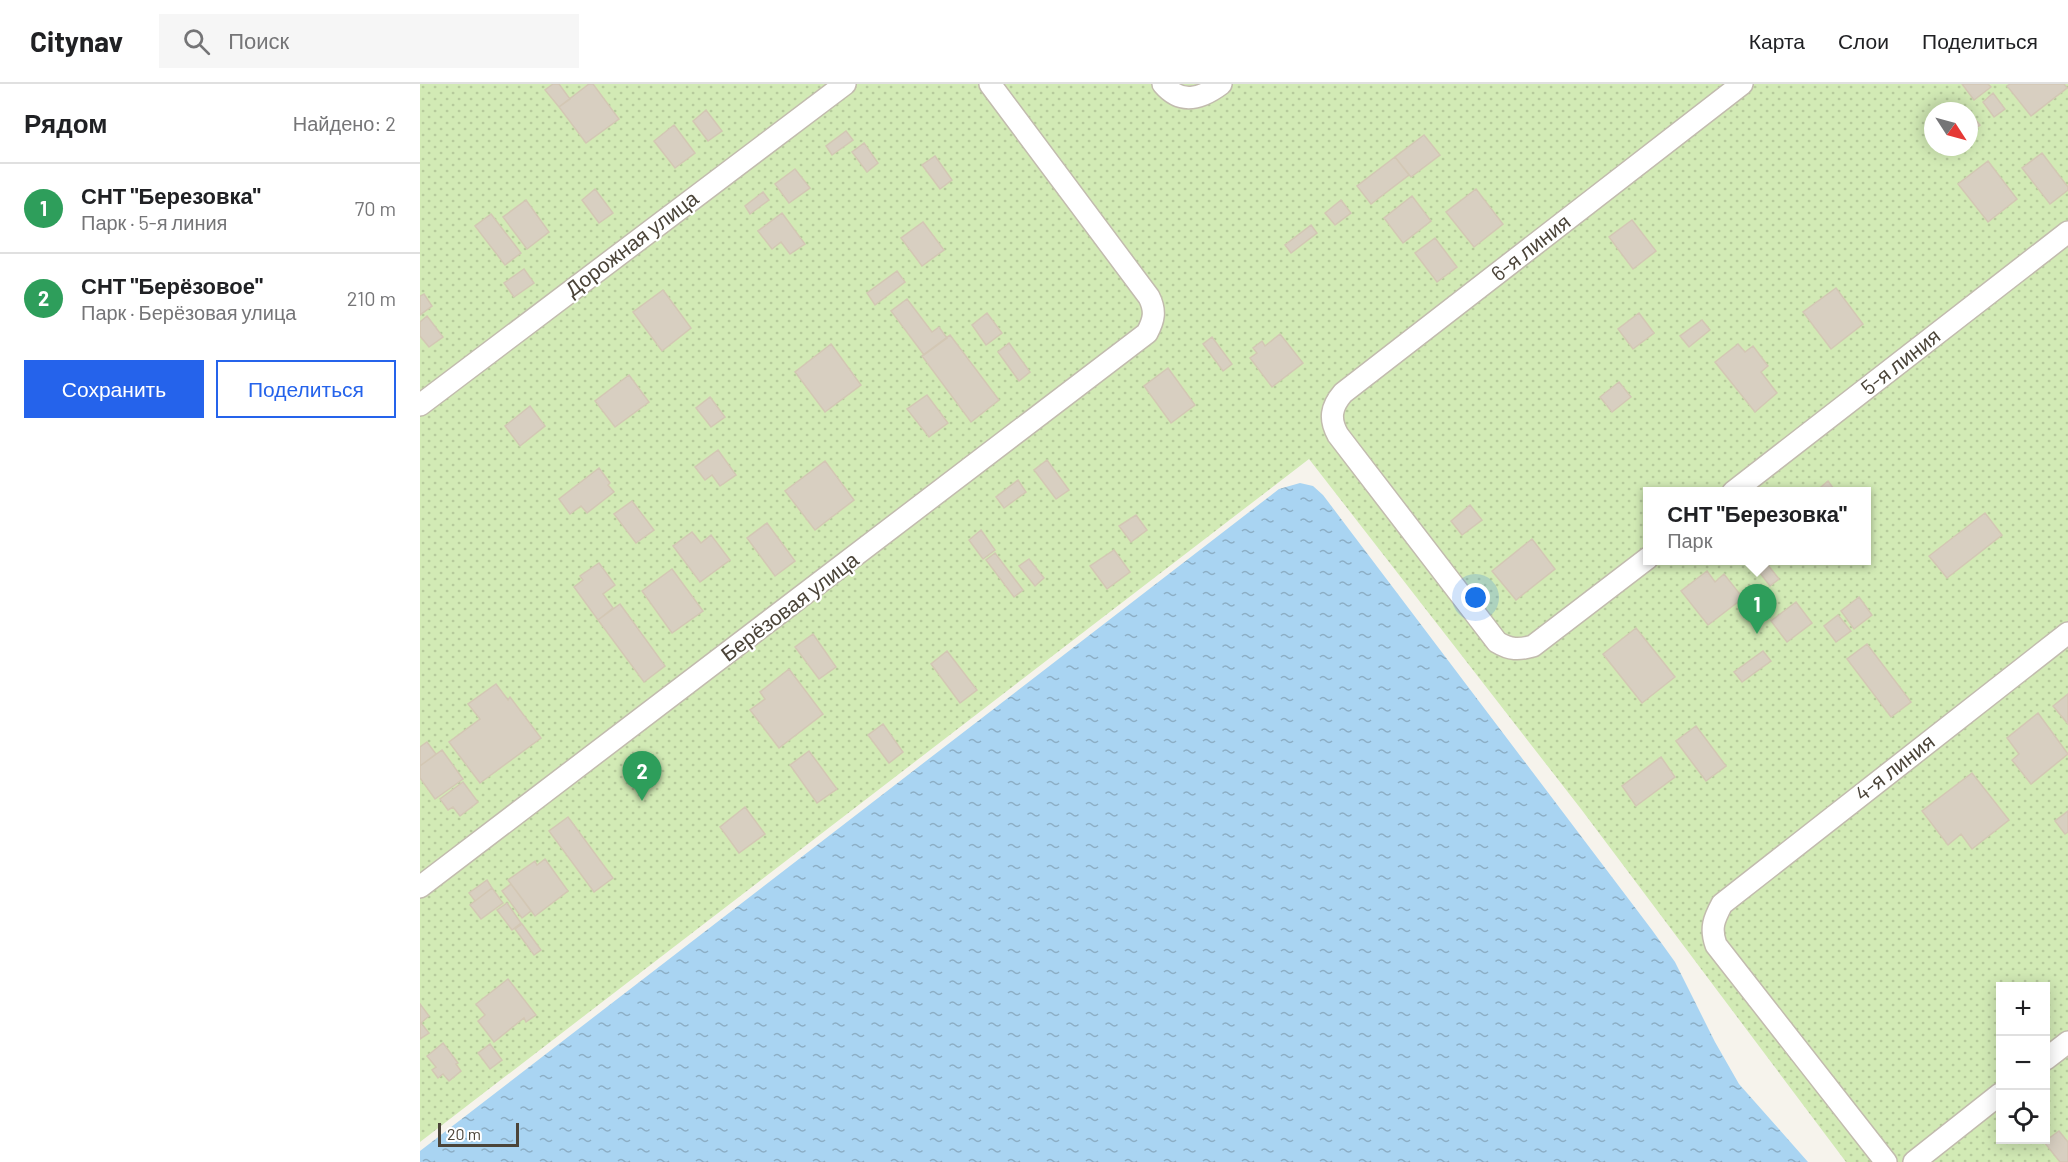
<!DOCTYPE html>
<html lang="ru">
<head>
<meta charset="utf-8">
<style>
	:root { --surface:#fff; --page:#f6f6f6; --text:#202124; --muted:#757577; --line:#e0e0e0; --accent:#2563eb }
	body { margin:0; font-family:Barlow,sans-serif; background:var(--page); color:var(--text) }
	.controls { position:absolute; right:18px; bottom:18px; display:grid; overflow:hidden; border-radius:0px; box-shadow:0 3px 15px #0003 }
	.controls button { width:54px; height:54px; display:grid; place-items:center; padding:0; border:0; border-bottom:2px solid var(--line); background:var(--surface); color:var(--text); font:30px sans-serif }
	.compass { position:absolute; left:1504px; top:18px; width:54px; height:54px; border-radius:50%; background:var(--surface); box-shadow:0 3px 15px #0003; rotate:126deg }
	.scale { position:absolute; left:18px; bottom:15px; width:81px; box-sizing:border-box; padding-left:6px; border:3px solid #4b4439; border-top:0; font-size:16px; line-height:21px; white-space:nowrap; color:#4b4439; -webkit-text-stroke:4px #fff; paint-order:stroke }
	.you { position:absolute; left:1056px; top:514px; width:21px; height:21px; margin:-15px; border:4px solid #fff; border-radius:50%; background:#1a73e8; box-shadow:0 0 0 9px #1a73e833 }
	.badge { display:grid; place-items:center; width:39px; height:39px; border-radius:50%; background:var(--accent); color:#fff; font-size:20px; font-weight:700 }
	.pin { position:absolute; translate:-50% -50px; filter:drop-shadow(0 2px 3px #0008) }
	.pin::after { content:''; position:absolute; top:32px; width:21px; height:18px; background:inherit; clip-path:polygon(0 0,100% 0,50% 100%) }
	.popup { position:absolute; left:1223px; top:403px; width:228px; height:78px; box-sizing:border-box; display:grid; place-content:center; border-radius:0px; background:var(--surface); filter:drop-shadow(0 2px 4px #0005); font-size:20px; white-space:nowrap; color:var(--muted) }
	.popup b { font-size:22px; color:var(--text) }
	.popup::after { content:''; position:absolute; left:50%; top:100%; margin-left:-12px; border:12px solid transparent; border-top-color:var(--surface) }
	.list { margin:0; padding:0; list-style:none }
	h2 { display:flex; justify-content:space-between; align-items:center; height:78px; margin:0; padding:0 24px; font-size:26px }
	h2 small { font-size:20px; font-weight:400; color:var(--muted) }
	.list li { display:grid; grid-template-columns:39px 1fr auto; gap:18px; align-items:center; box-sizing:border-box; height:90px; padding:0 24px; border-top:2px solid var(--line) }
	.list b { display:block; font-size:22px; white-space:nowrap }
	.list p { margin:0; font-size:20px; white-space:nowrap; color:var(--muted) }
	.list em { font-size:20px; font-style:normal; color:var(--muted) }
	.actions { display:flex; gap:12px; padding:18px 24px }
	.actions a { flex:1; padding:14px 0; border:2px solid var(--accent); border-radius:0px; text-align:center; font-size:21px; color:var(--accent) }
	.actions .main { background:var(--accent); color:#fff }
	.icon { flex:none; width:33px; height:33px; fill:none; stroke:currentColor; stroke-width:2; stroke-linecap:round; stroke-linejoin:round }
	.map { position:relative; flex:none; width:1648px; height:1078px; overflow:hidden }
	header { display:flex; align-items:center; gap:36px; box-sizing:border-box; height:84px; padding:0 30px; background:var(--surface); border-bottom:2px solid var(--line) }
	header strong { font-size:28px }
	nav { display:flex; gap:33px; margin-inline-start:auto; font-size:21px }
	.search { width:420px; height:54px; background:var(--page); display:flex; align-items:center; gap:15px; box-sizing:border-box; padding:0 21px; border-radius:0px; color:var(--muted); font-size:22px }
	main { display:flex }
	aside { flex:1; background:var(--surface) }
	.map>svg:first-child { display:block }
	.garden { fill:url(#garden-dots); fill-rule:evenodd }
	.water { fill:url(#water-ripples) }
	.building { fill:#d8cfc1; stroke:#d3c7b4; stroke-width:1.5 }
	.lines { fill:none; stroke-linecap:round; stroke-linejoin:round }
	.minor-casing { stroke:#c2bbae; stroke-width:24 }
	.minor { stroke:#fff; stroke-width:21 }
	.labels { text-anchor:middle; stroke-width:4.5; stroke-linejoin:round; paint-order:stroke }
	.street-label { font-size:21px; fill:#4b4439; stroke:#fff }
</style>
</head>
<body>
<header>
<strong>Citynav</strong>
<div class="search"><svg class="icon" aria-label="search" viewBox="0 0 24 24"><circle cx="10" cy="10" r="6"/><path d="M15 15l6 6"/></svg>Поиск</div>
<nav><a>Карта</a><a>Слои</a><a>Поделиться</a></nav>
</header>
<main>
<aside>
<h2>Рядом<small>Найдено: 2</small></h2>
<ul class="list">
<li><span class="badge" style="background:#2e9e5b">1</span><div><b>СНТ &quot;Березовка&quot;</b><p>Парк · 5-я линия</p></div><em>70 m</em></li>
<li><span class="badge" style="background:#2e9e5b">2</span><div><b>СНТ &quot;Берёзовое&quot;</b><p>Парк · Берёзовая улица</p></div><em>210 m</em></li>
</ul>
<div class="actions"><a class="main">Сохранить</a><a>Поделиться</a></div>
</aside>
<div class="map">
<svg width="1648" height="1078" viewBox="0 0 1648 1078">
	<defs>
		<pattern id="garden-dots" width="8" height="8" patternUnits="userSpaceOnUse" patternTransform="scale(1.5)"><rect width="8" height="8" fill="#d2eab5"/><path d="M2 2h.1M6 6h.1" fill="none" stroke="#b6ca9c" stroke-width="1.8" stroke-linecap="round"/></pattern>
		<pattern id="water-ripples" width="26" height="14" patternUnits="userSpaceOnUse" patternTransform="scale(1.5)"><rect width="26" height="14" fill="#a9d4f2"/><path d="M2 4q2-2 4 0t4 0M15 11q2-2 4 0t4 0" fill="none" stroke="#8caec5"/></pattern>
	</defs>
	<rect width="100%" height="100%" fill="#f6f3ec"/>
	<path class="garden" d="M 0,0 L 1648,0 L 1648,1078 L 1426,1078 L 1161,725 L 889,375 L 0,1058 ZM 1513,27 L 1549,27 L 1549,63 L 1513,63 ZM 1228,408 L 1446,408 L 1446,476 L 1228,476 ZM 1580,902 L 1626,902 L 1626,1056 L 1580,1056 Z"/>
	<path class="water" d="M 880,399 L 893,402 L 903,411 L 1232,846 L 1255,878 L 1295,958 L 1319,1000 L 1388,1078 L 0,1078 L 0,1067 L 859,405 Z"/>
	<path class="building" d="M 133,0 L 139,0 L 150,15 L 139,23 L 125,6 Z
		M 169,0 L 173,0 L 199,35 L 166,59 L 139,23 Z
		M 1542,0 L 1568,0 L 1571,3 L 1554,16 Z
		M 1590,0 L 1644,0 L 1647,4 L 1611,32 L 1587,2 Z
		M 1573,9 L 1585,25 L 1574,33 L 1563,18 Z
		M 286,26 L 302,47 L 288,57 L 273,37 Z
		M 1549,28 L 1560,41 L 1549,49 Z
		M 254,41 L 275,69 L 255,84 L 234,57 Z
		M 426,47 L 433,56 L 412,71 L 406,62 Z
		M 1004,51 L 1020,71 L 991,93 L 975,73 Z
		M 444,59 L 458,79 L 447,88 L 432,68 Z
		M 1622,69 L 1648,103 L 1648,106 L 1630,120 L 1602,84 Z
		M 515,72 L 532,96 L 520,105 L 502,81 Z
		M 975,73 L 989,91 L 951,120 L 937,102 Z
		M 1568,77 L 1597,115 L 1568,138 L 1538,100 Z
		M 375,85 L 390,104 L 369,119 L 355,100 Z
		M 175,105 L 193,129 L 179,139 L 162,116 Z
		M 1056,105 L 1083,140 L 1054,163 L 1026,128 Z
		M 343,108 L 349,116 L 330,130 L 325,122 Z
		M 992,112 L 1011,137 L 983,159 L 964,134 Z
		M 106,116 L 129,148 L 107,165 L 83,133 Z
		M 921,116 L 931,129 L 915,141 L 905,129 Z
		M 362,129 L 385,160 L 370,170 L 361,158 L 352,165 L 338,147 Z
		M 71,130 L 101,169 L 85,181 L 55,142 Z
		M 1212,136 L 1236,167 L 1213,185 L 1189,153 Z
		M 503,138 L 524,166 L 502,182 L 481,154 Z
		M 891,141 L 897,149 L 871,169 L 865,161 Z
		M 1015,154 L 1037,183 L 1017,198 L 995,169 Z
		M 104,185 L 114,199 L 94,213 L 84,199 Z
		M 477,187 L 485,198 L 455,221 L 447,209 Z
		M 1416,204 L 1443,240 L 1411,265 L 1383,228 Z
		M 243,206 L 271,244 L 242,267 L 213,228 Z
		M 4,210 L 12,222 L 0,231 L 0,212 Z
		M 487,215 L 512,248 L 519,243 L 527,254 L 504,271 L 471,227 Z
		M 567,229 L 582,249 L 566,261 L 552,241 Z
		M 1219,229 L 1234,249 L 1213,265 L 1198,245 Z
		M 7,232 L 23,253 L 9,263 L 0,252 L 0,238 Z
		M 1282,236 L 1290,246 L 1269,263 L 1260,252 Z
		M 860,250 L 883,279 L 852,303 L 830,274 L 837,269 L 833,264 L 842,257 L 845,262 Z
		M 530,251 L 579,316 L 551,338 L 502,272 Z
		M 792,253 L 812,280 L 803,287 L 783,260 Z
		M 589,259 L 610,288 L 599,297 L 578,268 Z
		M 411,260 L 441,301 L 405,328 L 375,288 Z
		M 1318,260 L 1325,268 L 1333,262 L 1348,282 L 1341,288 L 1357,309 L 1335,328 L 1295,278 Z
		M 748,284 L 775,321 L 751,339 L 724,302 Z
		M 209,291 L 229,318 L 195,343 L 175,317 Z
		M 1199,298 L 1211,313 L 1192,328 L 1180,313 Z
		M 507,311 L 528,339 L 509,353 L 487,325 Z
		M 290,313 L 305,333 L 291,343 L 276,324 Z
		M 110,322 L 125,342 L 100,362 L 85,342 Z
		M 298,366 L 316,391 L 300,402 L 292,391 L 285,396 L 275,383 Z
		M 627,376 L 649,406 L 636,415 L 614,386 Z
		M 405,377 L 434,416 L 395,446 L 365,407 Z
		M 179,384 L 190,399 L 188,401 L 194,408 L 167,429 L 161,422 L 150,430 L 139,415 Z
		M 598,396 L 606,408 L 584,424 L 576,413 Z
		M 1408,397 L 1416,408 L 1395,408 Z
		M 212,417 L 234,446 L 216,459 L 194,430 Z
		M 1050,421 L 1062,436 L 1042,451 L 1031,437 Z
		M 1565,429 L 1582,451 L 1527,494 L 1509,472 Z
		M 716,431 L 727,446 L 711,458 L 699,442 Z
		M 347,439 L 375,477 L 355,492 L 327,454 Z
		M 561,446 L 575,466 L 563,475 L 549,456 Z
		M 272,448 L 281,459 L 291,451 L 310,476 L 280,498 L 253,462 Z
		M 1112,455 L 1135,485 L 1096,516 L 1072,487 Z
		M 694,466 L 710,488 L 687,505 L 670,482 Z
		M 575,469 L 603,506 L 594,513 L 566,476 Z
		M 609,475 L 624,494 L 615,502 L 599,482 Z
		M 1330,476 L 1344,476 L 1359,495 L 1350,502 Z
		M 179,479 L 195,501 L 183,510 L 193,524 L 178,536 L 154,503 L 163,496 L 160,492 Z
		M 252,485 L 283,527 L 252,549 L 222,507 Z
		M 1287,487 L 1295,498 L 1304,490 L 1323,514 L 1288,541 L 1261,507 Z
		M 1439,513 L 1452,531 L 1434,545 L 1421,527 Z
		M 1376,518 L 1392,539 L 1367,558 L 1351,537 Z
		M 200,520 L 245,582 L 224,598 L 178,536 Z
		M 1418,531 L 1431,547 L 1416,558 L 1404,542 Z
		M 1216,544 L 1255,593 L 1222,619 L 1183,570 Z
		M 393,550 L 416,583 L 399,595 L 375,563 Z
		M 1447,560 L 1491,618 L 1471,633 L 1427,575 Z
		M 527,567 L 557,606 L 540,619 L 511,580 Z
		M 1343,567 L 1351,577 L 1322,598 L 1314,588 Z
		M 369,585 L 403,630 L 359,664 L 330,626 L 345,615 L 340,608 Z
		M 76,600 L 88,616 L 90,613 L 121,654 L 60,699 L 29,658 L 60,635 L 48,620 Z
		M 1648,610 L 1648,640 L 1633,622 Z
		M 1618,629 L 1648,670 L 1611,700 L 1592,676 L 1599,670 L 1587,654 Z
		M 463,640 L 483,668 L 469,679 L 448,651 Z
		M 1276,642 L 1306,682 L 1286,697 L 1256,657 Z
		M 7,658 L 16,670 L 0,682 L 0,663 Z
		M 22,666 L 43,695 L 15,715 L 0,694 L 0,682 Z
		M 389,667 L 417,705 L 397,719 L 370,681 Z
		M 1241,673 L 1255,693 L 1216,722 L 1202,702 Z
		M 1552,689 L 1589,736 L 1552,765 L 1541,750 L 1528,761 L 1502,727 Z
		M 43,698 L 58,718 L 40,732 L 33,723 L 28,726 L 20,715 Z
		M 325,723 L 345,750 L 319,769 L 300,743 Z
		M 1648,727 L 1648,748 L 1645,750 L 1635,737 Z
		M 148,733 L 193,794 L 174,808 L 129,747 Z
		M 125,775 L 148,807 L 115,832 L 88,796 L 115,777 L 117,781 Z
		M 67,796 L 72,804 L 55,817 L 49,809 Z
		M 91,800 L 111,827 L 102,834 L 82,807 Z
		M 72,804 L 83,819 L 61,835 L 50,821 Z
		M 87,819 L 101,839 L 92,846 L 77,826 Z
		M 102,840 L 121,866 L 114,871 L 95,845 Z
		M 88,895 L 116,931 L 106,938 L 104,934 L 74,958 L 58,937 L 65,931 L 56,920 Z
		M 0,920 L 9,932 L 1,939 L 9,949 L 0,955 Z
		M 23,959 L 38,979 L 36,980 L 41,987 L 29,997 L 23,990 L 18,994 L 12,986 L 16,983 L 7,972 Z
		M 70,960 L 82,976 L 70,985 L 58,969 Z
		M 1639,1047 L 1648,1058 L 1648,1078 L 1640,1078 L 1624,1058 Z"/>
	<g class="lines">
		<g class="minor-casing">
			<path id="minor" d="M 743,0 C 761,21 781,15 801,0
				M 0,321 L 425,0
				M 1313,408 L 1648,148
				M 1228,474 L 1113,562 C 1099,566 1090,566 1077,558 L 918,351 C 909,335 911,323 923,309 L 1322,0
				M 0,803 L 727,249 C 734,236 736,227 729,213 L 570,0
				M 1626,975 L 1648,958
				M 1466,1078 L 1296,861 C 1290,844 1294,835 1302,820 L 1648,549
				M 1494,1078 L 1580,1010"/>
		</g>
		<use href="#minor" class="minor"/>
	</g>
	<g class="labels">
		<g class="street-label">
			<text transform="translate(212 160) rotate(-37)" y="7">Дорожная улица</text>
			<text transform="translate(1111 164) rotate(-38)" y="7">6-я линия</text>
			<text transform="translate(1481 278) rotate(-38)" y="7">5-я линия</text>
			<text transform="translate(370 523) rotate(-37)" y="7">Берёзовая улица</text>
			<text transform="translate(1475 684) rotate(-38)" y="7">4-я линия</text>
		</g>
	</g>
</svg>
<div class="controls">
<button>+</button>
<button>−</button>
<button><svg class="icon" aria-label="locate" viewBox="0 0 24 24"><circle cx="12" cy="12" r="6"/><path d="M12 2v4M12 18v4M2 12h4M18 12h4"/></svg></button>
</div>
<svg class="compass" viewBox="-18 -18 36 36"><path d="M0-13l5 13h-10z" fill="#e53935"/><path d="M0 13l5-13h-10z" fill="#757577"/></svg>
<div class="scale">20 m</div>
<div class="you"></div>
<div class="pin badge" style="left:1337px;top:550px;background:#2e9e5b">1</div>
<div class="popup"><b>СНТ &quot;Березовка&quot;</b>Парк</div>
<div class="pin badge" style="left:222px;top:717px;background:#2e9e5b">2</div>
</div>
</main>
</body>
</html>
